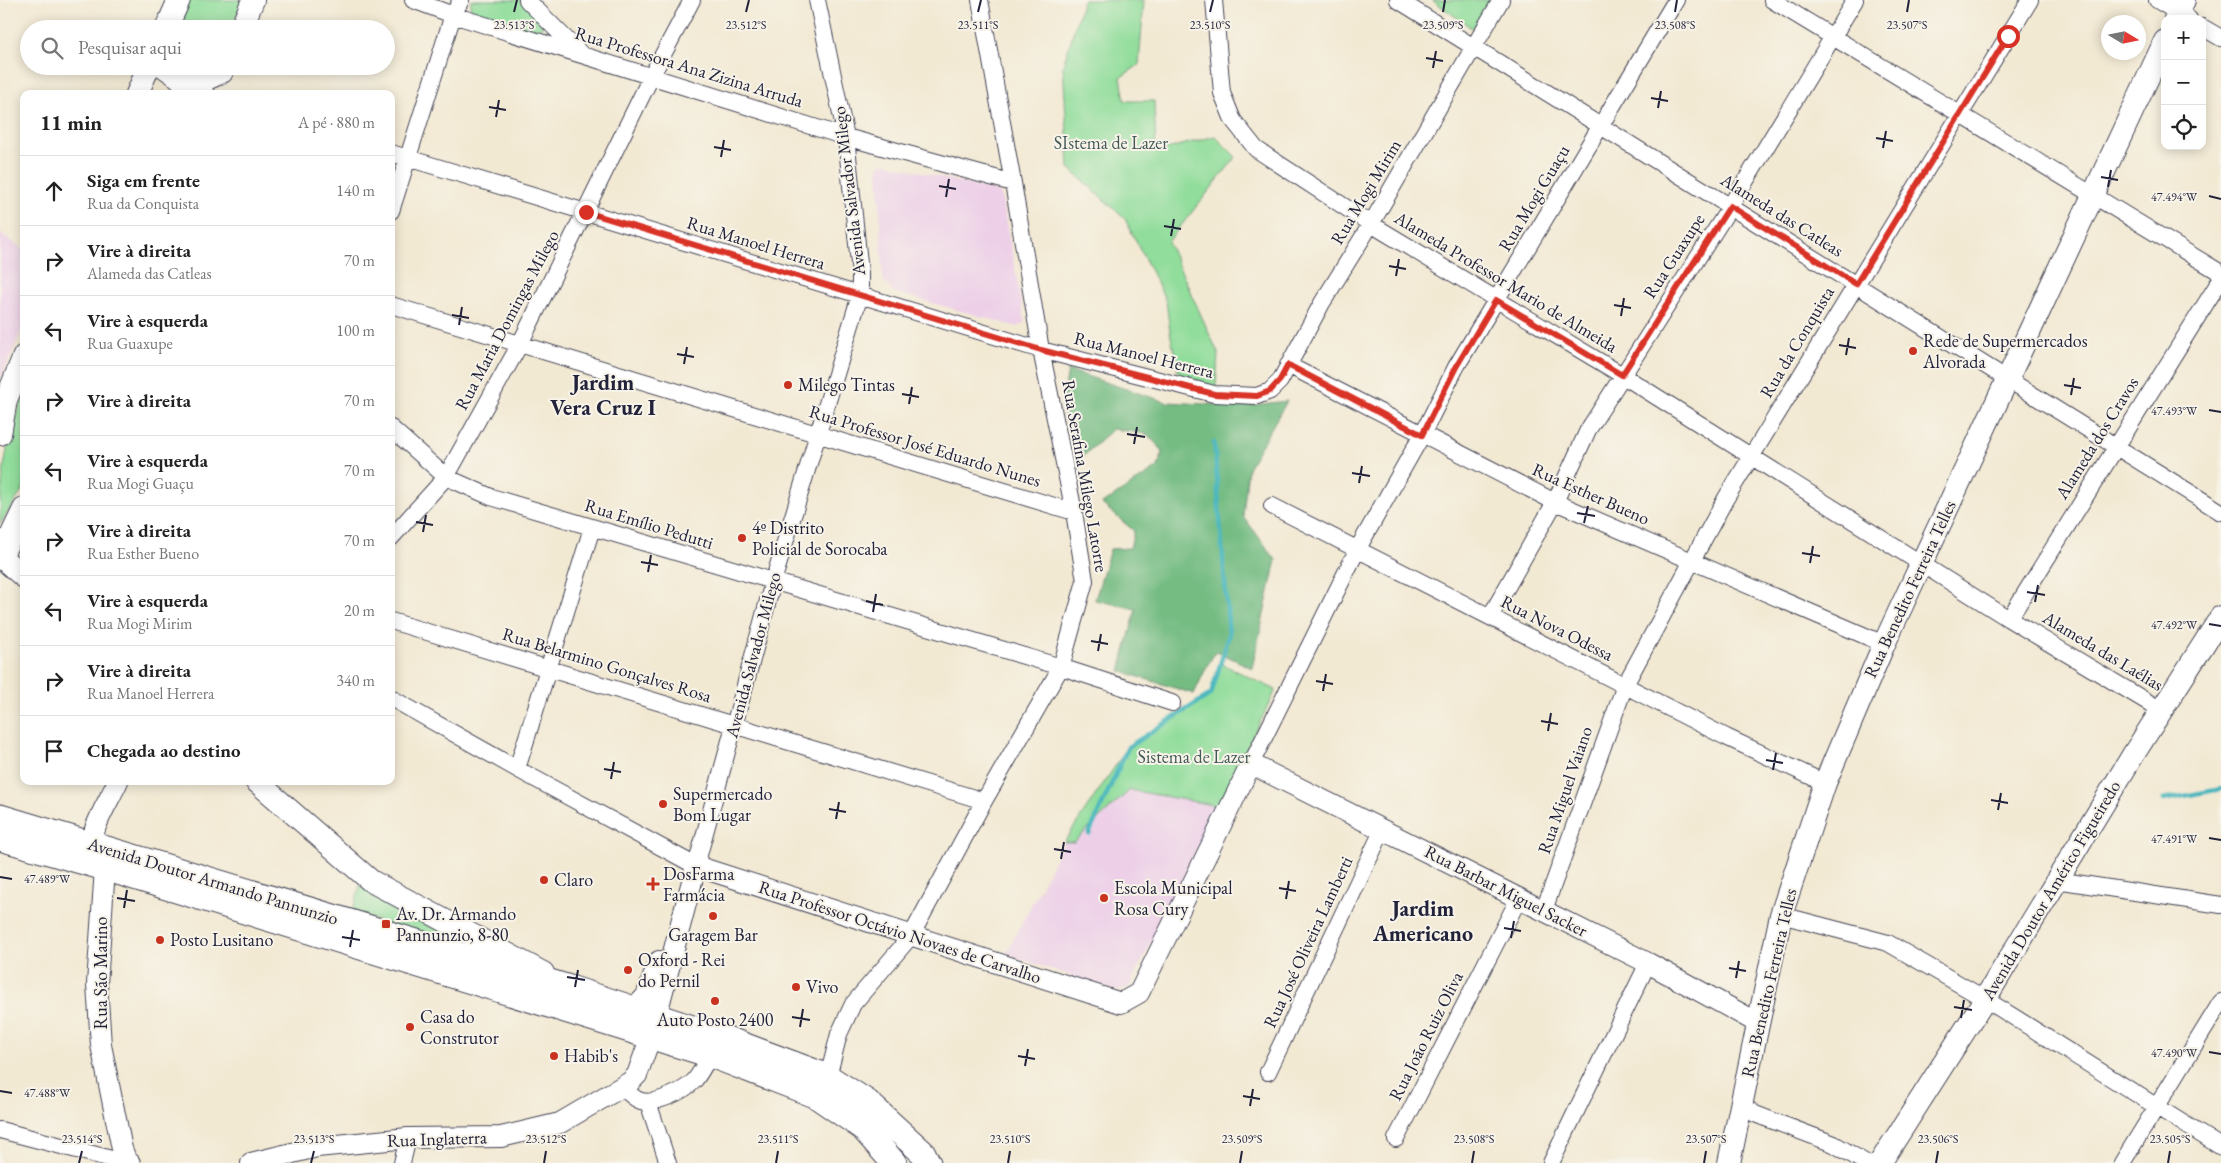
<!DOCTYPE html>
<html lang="pt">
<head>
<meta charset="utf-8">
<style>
	:root { --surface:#fff; --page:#f2f2f2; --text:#222; --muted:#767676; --line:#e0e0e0 }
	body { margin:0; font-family:"EB Garamond",serif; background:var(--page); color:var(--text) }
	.controls { position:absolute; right:15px; top:15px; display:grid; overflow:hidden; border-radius:10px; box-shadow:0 2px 12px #0003 }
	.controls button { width:45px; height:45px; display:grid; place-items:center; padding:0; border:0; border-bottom:1px solid var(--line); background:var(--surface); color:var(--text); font:25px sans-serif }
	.compass { position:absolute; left:2101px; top:15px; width:45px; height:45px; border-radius:50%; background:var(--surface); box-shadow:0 2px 12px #0003; rotate:100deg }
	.stop { position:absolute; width:15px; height:15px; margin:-11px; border:4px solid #d93025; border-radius:50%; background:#fff }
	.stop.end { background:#d93025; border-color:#fff; box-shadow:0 1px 5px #0008 }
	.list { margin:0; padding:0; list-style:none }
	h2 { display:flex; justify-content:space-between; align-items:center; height:65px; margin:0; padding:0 20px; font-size:21px }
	h2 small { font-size:16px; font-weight:400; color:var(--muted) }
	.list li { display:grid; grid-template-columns:32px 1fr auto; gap:15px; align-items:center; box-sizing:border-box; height:70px; padding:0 20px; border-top:1px solid var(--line) }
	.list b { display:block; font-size:19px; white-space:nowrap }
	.list p { margin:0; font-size:16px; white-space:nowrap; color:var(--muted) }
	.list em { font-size:16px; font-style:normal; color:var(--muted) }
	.icon { flex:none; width:28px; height:28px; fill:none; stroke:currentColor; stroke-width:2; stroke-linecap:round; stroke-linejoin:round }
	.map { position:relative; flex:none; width:2221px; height:1163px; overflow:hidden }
	.search { position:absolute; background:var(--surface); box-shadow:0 2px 12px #0003; left:20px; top:20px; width:375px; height:55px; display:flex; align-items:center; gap:12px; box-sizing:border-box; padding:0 18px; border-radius:28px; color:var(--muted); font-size:19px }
	.panel { position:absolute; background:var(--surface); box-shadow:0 2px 12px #0003; left:20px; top:90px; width:375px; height:695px; border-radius:10px }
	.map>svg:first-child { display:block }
	.built { fill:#edd0e8 }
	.green { fill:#91dd9b; stroke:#5a806b }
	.forest { fill:#74bc83; stroke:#4b6f5f }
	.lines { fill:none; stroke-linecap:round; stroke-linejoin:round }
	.stream { stroke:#48b7bf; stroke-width:4.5 }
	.minor-casing { stroke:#414052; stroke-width:18 }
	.tertiary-casing { stroke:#414052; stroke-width:22 }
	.secondary-casing { stroke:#414052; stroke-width:24 }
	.primary-casing { stroke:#414052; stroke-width:27 }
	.minor { stroke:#fff; stroke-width:16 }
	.tertiary { stroke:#fff; stroke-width:20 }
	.secondary { stroke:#fff; stroke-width:22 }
	.primary { stroke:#fff; stroke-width:25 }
	.route { stroke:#d93025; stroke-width:6 }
	.ticks { fill:none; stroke:#22223b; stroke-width:2 }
	.poi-dot { fill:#c8321e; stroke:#f7f3e8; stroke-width:2 }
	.labels { text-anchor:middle; stroke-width:4; stroke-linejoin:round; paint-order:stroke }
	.street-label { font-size:18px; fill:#22223b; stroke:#f7f3e8 }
	.park-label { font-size:18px; fill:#435a58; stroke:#f7f3e8 }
	.poi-label { font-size:18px; fill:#22223b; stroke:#f7f3e8; text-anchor:start }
	.district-label { font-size:22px; font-weight:bold; fill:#22223b; stroke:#f7f3e8 }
	.ticks-label { font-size:12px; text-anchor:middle; fill:#22223b; stroke:#f7f3e8; stroke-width:4; stroke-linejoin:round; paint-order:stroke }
</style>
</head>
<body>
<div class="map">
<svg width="2221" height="1163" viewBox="0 0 2221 1163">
	<rect width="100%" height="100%" fill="#f7f3e8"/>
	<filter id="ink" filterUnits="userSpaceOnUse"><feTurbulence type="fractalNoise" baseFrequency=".02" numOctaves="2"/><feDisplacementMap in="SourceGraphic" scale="10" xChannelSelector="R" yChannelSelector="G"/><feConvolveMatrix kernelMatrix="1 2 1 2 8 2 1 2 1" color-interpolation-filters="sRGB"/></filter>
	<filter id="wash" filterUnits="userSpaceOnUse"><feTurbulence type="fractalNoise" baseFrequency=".0096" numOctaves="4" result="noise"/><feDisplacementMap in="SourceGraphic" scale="20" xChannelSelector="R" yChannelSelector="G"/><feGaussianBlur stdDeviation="1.12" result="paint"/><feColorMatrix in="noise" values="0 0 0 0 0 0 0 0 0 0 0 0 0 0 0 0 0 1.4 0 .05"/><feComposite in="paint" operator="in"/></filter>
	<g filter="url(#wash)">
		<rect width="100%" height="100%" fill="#f2e9d3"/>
		<path class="built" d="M 882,162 L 994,191 L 1001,195 L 1025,322 L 1018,327 L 893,292 L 883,280 L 878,167 Z
			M 0,233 L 24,250 L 24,325 L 0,381 Z
			M 1130,790 L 1218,806 L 1129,987 L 1117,991 L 1006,954 L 1064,842 Z"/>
		<path class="green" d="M 186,0 L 243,0 L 231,29 L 173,29 Z
			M 471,0 L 520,0 L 542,24 L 542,31 L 536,33 L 476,14 L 470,8 Z
			M 1083,0 L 1144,0 L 1139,65 L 1121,77 L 1125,101 L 1154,101 L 1156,152 L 1215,136 L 1236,157 L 1168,242 L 1218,353 L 1216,387 L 1179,376 L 1170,332 L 1166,301 L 1125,219 L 1069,168 L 1063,66 Z
			M 1432,0 L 1490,0 L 1473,29 Z
			M 24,393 L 24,488 L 0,524 C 0,480 7,434 24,393 Z
			M 1220,663 L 1276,690 L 1218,806 L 1130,790 L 1074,842 L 1064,842 L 1128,747 L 1211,695 Z
			M 360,885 L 502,959 L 352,913 Z"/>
		<path class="forest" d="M 1068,370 L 1166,402 L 1245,406 L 1287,401 L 1248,468 L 1243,516 L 1276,560 L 1252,668 L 1216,651 L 1207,666 L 1194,694 L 1120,671 L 1136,609 L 1095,600 L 1110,549 L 1130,548 L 1134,531 L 1102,504 L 1158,467 L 1163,451 L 1147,434 L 1113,429 L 1080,459 L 1073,447 L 1062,406 Z"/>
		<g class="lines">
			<path class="stream" d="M 2163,800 L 2221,789
				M 1089,834 L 1128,747 L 1211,694 L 1229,635 L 1214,443"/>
		</g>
	</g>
	<g filter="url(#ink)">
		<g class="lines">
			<g class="minor-casing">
				<path id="minor" d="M 413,0 L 453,15 L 846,137 L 1013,183
					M 527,0 L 580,53
					M 1214,0 L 1222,93 L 1233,120 L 1256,149 L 1371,224 L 1622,375 L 2009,619 L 2161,710
					M 1398,0 L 2221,512
					M 1772,0 L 2221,273
					M 2157,0 L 2189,19
					M 2202,27 L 2221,38
					M 391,153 L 1041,350 L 1214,394 L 1257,396 L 1270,391 L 1280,381 L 1322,303 L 1371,224 L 1501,0
					M 391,211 L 453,15 L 461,0
					M 391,305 L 1074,512
					M 1288,365 L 1555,502 L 1884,644
					M 391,428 L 446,477 L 491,497 L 1061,667 L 1172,703
					M 1272,506 L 1726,737 L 1825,783
					M 391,538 L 446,477 L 520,344 L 651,77 L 692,0
					M 1490,617 L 1555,502 L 1588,430 L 1725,215 L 1855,0
					M 2009,619 L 2221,279
					M 391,621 L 984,801
					M 391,698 L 517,769 L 696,866 L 773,582 L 860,295 L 860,273 L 846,137 L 817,0
					M 1251,764 L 1357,550 L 1422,435 L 1456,367 L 1676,0
					M 517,769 L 592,528
					M 2056,880 L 2221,905
					M 1544,910 L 1625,685 L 1726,498 L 2030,0
					M 1781,915 L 1888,943 L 1985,999 L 2221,1147
					M 1268,1072 L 1383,829
					M 828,1077 L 839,1034 L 853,1004 L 911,936 L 984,801 L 1061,667 L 1085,581 L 1074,512 L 1041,350 L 1013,183 L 980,0
					M 622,1087 C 628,1092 634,1099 641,1101 C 655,1105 684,1091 694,1081 C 700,1074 705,1063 711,1055
					M 1742,1101 L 1744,1106 L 1755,1114 L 1834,1144 L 1866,1163
					M 648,1102 L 668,1163
					M 0,1130 L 127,1163
					M 1396,1139 L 1519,898
					M 402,1163 L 408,1138
					M 1551,1163 L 1648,963
					M 2122,1163 L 2221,1002"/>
			</g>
			<g class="tertiary-casing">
				<path id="tertiary" d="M 91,858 C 88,831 107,805 118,781
					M 696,866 L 1121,1003 L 1139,993 L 1251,764 L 1648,963 L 1758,1023
					M 105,868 L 97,984 L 101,1045 L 122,1149 L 126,1159 L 130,1163
					M 634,1009 L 646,996 L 659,961
					M 251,1163 L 317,1147 L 408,1138 L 501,1137 L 560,1123 L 630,1082 L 637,1075 L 651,1036 L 696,866"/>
			</g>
			<g class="secondary-casing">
				<path id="secondary" d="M 2175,19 L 2184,0
					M 166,29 L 179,0
					M 241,29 L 253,0
					M 163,66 L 203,94
					M 182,81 L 202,81 L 222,72
					M 137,94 L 149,66
					M 0,434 L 6,400 L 24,356
					M 0,556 L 24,577
					M 0,559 L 24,509
					M 256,781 L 371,881 L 543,973
					M 1729,1163 L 1781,915 L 1825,783 L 1884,644 L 2165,41
					M 1880,1163 L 1985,999 L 2133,755 L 2221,617"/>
			</g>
			<g class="primary-casing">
				<path id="primary" d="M 0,817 L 573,989 L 732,1041 L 828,1077 L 867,1102 L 923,1153 L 928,1163
					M 0,838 L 105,868 L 711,1055 L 815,1095 L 863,1128 L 894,1163"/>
			</g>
			<use href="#minor" class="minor"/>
			<use href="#tertiary" class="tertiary"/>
			<use href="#secondary" class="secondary"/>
			<use href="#primary" class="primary"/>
		</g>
	</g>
	<g class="lines" filter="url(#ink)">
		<path class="route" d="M 586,212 L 1041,350 L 1214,394 L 1257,396 L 1270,391 L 1280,380 L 1288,365 L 1422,435 L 1456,367 L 1496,300 L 1622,375 L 1730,206 L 1856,284 L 2008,36"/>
	</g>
	<path class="ticks" d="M 514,12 L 517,0M 746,12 L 749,0M 978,12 L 981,0M 1210,12 L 1213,0M 1443,12 L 1445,0M 1675,12 L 1677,0M 1907,12 L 1909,0M 1426,58 L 1443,61M 1433,68 L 1436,51M 1651,98 L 1668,101M 489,107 L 506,110M 1658,108 L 1661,91M 496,117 L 499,100M 1876,138 L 1893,141M 714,147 L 731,150M 1883,148 L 1886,131M 721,157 L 724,140M 2101,177 L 2118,180M 939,186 L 956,189M 2108,187 L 2111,170M 2209,196 L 2221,199M 946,197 L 949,179M 1164,226 L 1181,229M 1171,236 L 1174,219M 1389,266 L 1406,269M 1396,276 L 1399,259M 1614,305 L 1631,308M 452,315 L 469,318M 1621,316 L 1624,298M 459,325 L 462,307M 1839,345 L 1856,348M 677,354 L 694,357M 1846,355 L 1849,338M 684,364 L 687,347M 2064,385 L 2081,388M 902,394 L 919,397M 2071,395 L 2074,378M 909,404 L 912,387M 2209,410 L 2221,412M 1127,434 L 1145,437M 1134,444 L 1137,427M 1352,473 L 1370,476M 1359,483 L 1362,466M 1577,513 L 1595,516M 416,522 L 433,525M 1584,523 L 1588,506M 423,532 L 426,515M 1802,553 L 1820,556M 641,562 L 658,565M 1810,563 L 1813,546M 648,572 L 651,555M 2027,592 L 2045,595M 866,601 L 883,605M 2035,602 L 2038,585M 873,612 L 876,594M 2209,624 L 2221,626M 1091,641 L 1108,644M 1098,651 L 1101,634M 1316,681 L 1333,684M 1323,691 L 1326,674M 1541,721 L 1558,724M 1548,731 L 1551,713M 1766,760 L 1783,763M 604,769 L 621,772M 1773,770 L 1776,753M 611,779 L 614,762M 1991,800 L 2008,803M 829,809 L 846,812M 1998,810 L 2001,793M 836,819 L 839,802M 2209,838 L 2221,840M 1054,849 L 1071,852M 1061,859 L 1064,842M 0,877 L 12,879M 1279,888 L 1296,891M 117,898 L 135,901M 1286,899 L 1289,881M 124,908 L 127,890M 1504,928 L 1521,931M 342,937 L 360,940M 1511,938 L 1514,921M 350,947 L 353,930M 1729,968 L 1746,971M 567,977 L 585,980M 1736,978 L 1739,961M 575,987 L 578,970M 1954,1007 L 1972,1010M 792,1017 L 810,1020M 1961,1018 L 1964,1000M 800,1027 L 803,1009M 2209,1052 L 2221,1054M 1018,1056 L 1035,1059M 1025,1066 L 1028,1049M 0,1091 L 12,1093M 1243,1096 L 1260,1099M 1250,1106 L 1253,1089M 79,1163 L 82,1151M 311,1163 L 314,1151M 544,1163 L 546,1151M 776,1163 L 778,1151M 1008,1163 L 1010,1151M 1240,1163 L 1242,1151M 1472,1163 L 1474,1151M 1704,1163 L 1706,1151M 1936,1163 L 1938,1151M 2168,1163 L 2170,1151"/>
	<g class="poi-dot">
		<circle cx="1913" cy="351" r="5"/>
		<circle cx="788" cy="385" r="5"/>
		<circle cx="742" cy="538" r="5"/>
		<circle cx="663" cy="804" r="5"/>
		<circle cx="544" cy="880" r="5"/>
		<path d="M650.5 876.5h5v5h5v5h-5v5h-5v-5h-5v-5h5z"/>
		<circle cx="1104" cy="898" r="5"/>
		<circle cx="713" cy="916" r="5"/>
		<rect x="381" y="919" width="10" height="10" rx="2.5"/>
		<circle cx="160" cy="940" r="5"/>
		<circle cx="628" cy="970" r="5"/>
		<circle cx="796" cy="987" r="5"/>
		<circle cx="715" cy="1001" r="5"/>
		<circle cx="410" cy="1027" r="5"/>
		<circle cx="554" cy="1056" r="5"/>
	</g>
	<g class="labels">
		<g class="street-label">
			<text transform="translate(689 67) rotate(17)" y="6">Rua Professora Ana Zizina Arruda</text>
			<text transform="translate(849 191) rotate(-97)" y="6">Avenida Salvador Milego</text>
			<text transform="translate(1366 192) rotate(-59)" y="6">Rua Mogi Mirim</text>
			<text transform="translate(1534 198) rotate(-59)" y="6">Rua Mogi Guaçu</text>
			<text transform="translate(1782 215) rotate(32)" y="6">Alameda das Catleas</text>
			<text transform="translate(756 243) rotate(17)" y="6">Rua Manoel Herrera</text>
			<text transform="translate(1674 256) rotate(-57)" y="6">Rua Guaxupe</text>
			<text transform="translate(1506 282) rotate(31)" y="6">Alameda Professor Mario de Almeida</text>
			<text transform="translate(507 320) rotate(-62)" y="6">Rua Maria Domingas Milego</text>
			<text transform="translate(1797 342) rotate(-59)" y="6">Rua da Conquista</text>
			<text transform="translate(1144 355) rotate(14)" y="6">Rua Manoel Herrera</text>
			<text transform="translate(2097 438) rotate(-58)" y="6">Alameda dos Cravos</text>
			<text transform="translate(925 446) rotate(17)" y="6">Rua Professor José Eduardo Nunes</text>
			<text transform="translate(1085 476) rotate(80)" y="6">Rua Serafina Milego Latorre</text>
			<text transform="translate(1591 494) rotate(24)" y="6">Rua Esther Bueno</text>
			<text transform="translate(649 524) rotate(17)" y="6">Rua Emílio Pedutti</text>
			<text transform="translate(1910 589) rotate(-65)" y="6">Rua Benedito Ferreira Telles</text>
			<text transform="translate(1557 628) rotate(27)" y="6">Rua Nova Odessa</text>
			<text transform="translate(2103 651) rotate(31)" y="6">Alameda das Laélias</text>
			<text transform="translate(753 655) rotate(-75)" y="6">Avenida Salvador Milego</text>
			<text transform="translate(607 665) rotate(17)" y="6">Rua Belarmino Gonçalves Rosa</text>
			<text transform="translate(1565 790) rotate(-71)" y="6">Rua Miguel Vaiano</text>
			<text transform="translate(213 881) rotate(17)" y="6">Avenida Doutor Armando Pannunzio</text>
			<text transform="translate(2051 890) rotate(-59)" y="6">Avenida Doutor Américo Figueiredo</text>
			<text transform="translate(1506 891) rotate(27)" y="6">Rua Barbar Miguel Sacker</text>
			<text transform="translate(900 932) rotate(18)" y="6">Rua Professor Octávio Novaes de Carvalho</text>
			<text transform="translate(1308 942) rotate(-65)" y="6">Rua José Oliveira Lamberti</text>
			<text transform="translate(101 973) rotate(-90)" y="6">Rua São Marino</text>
			<text transform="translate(1769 983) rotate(-77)" y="6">Rua Benedito Ferreira Telles</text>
			<text transform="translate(1426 1036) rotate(-63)" y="6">Rua João Ruiz Oliva</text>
			<text transform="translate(437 1139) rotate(-2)" y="6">Rua Inglaterra</text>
		</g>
		<g class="park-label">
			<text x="1111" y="149">SIstema de Lazer</text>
			<text x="1194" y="763">Sistema de Lazer</text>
		</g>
		<g class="poi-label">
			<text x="1923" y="347">Rede de Supermercados<tspan x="1923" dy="21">Alvorada</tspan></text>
			<text x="798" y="391">Milego Tintas</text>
			<text x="752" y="534">4º Distrito<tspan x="752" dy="21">Policial de Sorocaba</tspan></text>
			<text x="673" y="800">Supermercado<tspan x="673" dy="21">Bom Lugar</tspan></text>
			<text x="663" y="880">DosFarma<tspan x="663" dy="21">Farmácia</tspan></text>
			<text x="554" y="886">Claro</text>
			<text x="1114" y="894">Escola Municipal<tspan x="1114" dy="21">Rosa Cury</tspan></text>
			<text x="396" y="920">Av. Dr. Armando<tspan x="396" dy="21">Pannunzio, 8-80</tspan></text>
			<text x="713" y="941" text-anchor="middle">Garagem Bar</text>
			<text x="170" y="946">Posto Lusitano</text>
			<text x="638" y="966">Oxford - Rei<tspan x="638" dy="21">do Pernil</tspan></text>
			<text x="806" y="993">Vivo</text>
			<text x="420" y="1023">Casa do<tspan x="420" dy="21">Construtor</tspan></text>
			<text x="715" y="1026" text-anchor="middle">Auto Posto 2400</text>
			<text x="564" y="1062">Habib's</text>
		</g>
		<g class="district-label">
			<text x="603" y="390">Jardim<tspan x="603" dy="25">Vera Cruz I</tspan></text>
			<text x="1423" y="916">Jardim<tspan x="1423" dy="25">Americano</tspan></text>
		</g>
	</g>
	<g class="ticks-label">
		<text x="514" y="29">23.513°S</text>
		<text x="746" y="29">23.512°S</text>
		<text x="978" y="29">23.511°S</text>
		<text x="1210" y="29">23.510°S</text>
		<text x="1443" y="29">23.509°S</text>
		<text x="1675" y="29">23.508°S</text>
		<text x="1907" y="29">23.507°S</text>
		<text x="2174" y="201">47.494°W</text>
		<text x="2174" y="415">47.493°W</text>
		<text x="2174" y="629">47.492°W</text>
		<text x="2174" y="843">47.491°W</text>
		<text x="47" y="883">47.489°W</text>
		<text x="2174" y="1057">47.490°W</text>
		<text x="47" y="1097">47.488°W</text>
		<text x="82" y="1143">23.514°S</text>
		<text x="314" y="1143">23.513°S</text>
		<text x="546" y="1143">23.512°S</text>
		<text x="778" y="1143">23.511°S</text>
		<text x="1010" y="1143">23.510°S</text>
		<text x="1242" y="1143">23.509°S</text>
		<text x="1474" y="1143">23.508°S</text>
		<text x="1706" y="1143">23.507°S</text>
		<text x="1938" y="1143">23.506°S</text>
		<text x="2170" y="1143">23.505°S</text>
	</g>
</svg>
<div class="controls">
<button>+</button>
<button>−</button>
<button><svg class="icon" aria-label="locate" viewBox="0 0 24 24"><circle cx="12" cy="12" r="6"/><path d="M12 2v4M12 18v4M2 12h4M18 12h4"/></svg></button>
</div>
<svg class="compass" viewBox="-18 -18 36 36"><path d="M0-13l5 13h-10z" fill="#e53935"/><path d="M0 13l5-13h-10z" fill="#767676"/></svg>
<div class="stop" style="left:2008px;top:36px"></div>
<div class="stop end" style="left:586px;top:212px"></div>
<div class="search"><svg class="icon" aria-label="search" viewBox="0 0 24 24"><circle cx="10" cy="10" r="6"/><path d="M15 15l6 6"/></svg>Pesquisar aqui</div>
<section class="panel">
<h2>11 min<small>A pé · 880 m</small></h2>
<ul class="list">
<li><svg class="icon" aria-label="ahead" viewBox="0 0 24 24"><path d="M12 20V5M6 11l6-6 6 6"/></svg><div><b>Siga em frente</b><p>Rua da Conquista</p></div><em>140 m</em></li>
<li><svg class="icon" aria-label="right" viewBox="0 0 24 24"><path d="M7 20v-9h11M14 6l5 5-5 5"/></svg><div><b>Vire à direita</b><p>Alameda das Catleas</p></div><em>70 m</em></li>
<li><svg class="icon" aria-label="left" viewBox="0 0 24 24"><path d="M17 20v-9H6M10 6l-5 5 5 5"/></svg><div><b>Vire à esquerda</b><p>Rua Guaxupe</p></div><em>100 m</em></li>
<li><svg class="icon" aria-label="right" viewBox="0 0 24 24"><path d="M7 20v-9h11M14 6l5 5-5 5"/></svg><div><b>Vire à direita</b></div><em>70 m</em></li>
<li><svg class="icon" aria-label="left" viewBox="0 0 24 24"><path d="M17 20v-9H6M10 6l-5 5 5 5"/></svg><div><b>Vire à esquerda</b><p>Rua Mogi Guaçu</p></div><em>70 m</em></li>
<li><svg class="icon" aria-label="right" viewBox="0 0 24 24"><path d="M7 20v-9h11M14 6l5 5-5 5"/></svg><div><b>Vire à direita</b><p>Rua Esther Bueno</p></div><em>70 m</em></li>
<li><svg class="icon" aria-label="left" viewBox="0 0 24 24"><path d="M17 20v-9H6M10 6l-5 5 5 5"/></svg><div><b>Vire à esquerda</b><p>Rua Mogi Mirim</p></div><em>20 m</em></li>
<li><svg class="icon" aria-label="right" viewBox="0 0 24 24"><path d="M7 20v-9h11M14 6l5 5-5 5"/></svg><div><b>Vire à direita</b><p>Rua Manoel Herrera</p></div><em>340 m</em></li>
<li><svg class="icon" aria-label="arrive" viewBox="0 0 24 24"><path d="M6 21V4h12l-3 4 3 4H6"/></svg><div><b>Chegada ao destino</b></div></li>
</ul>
</section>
</div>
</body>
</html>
